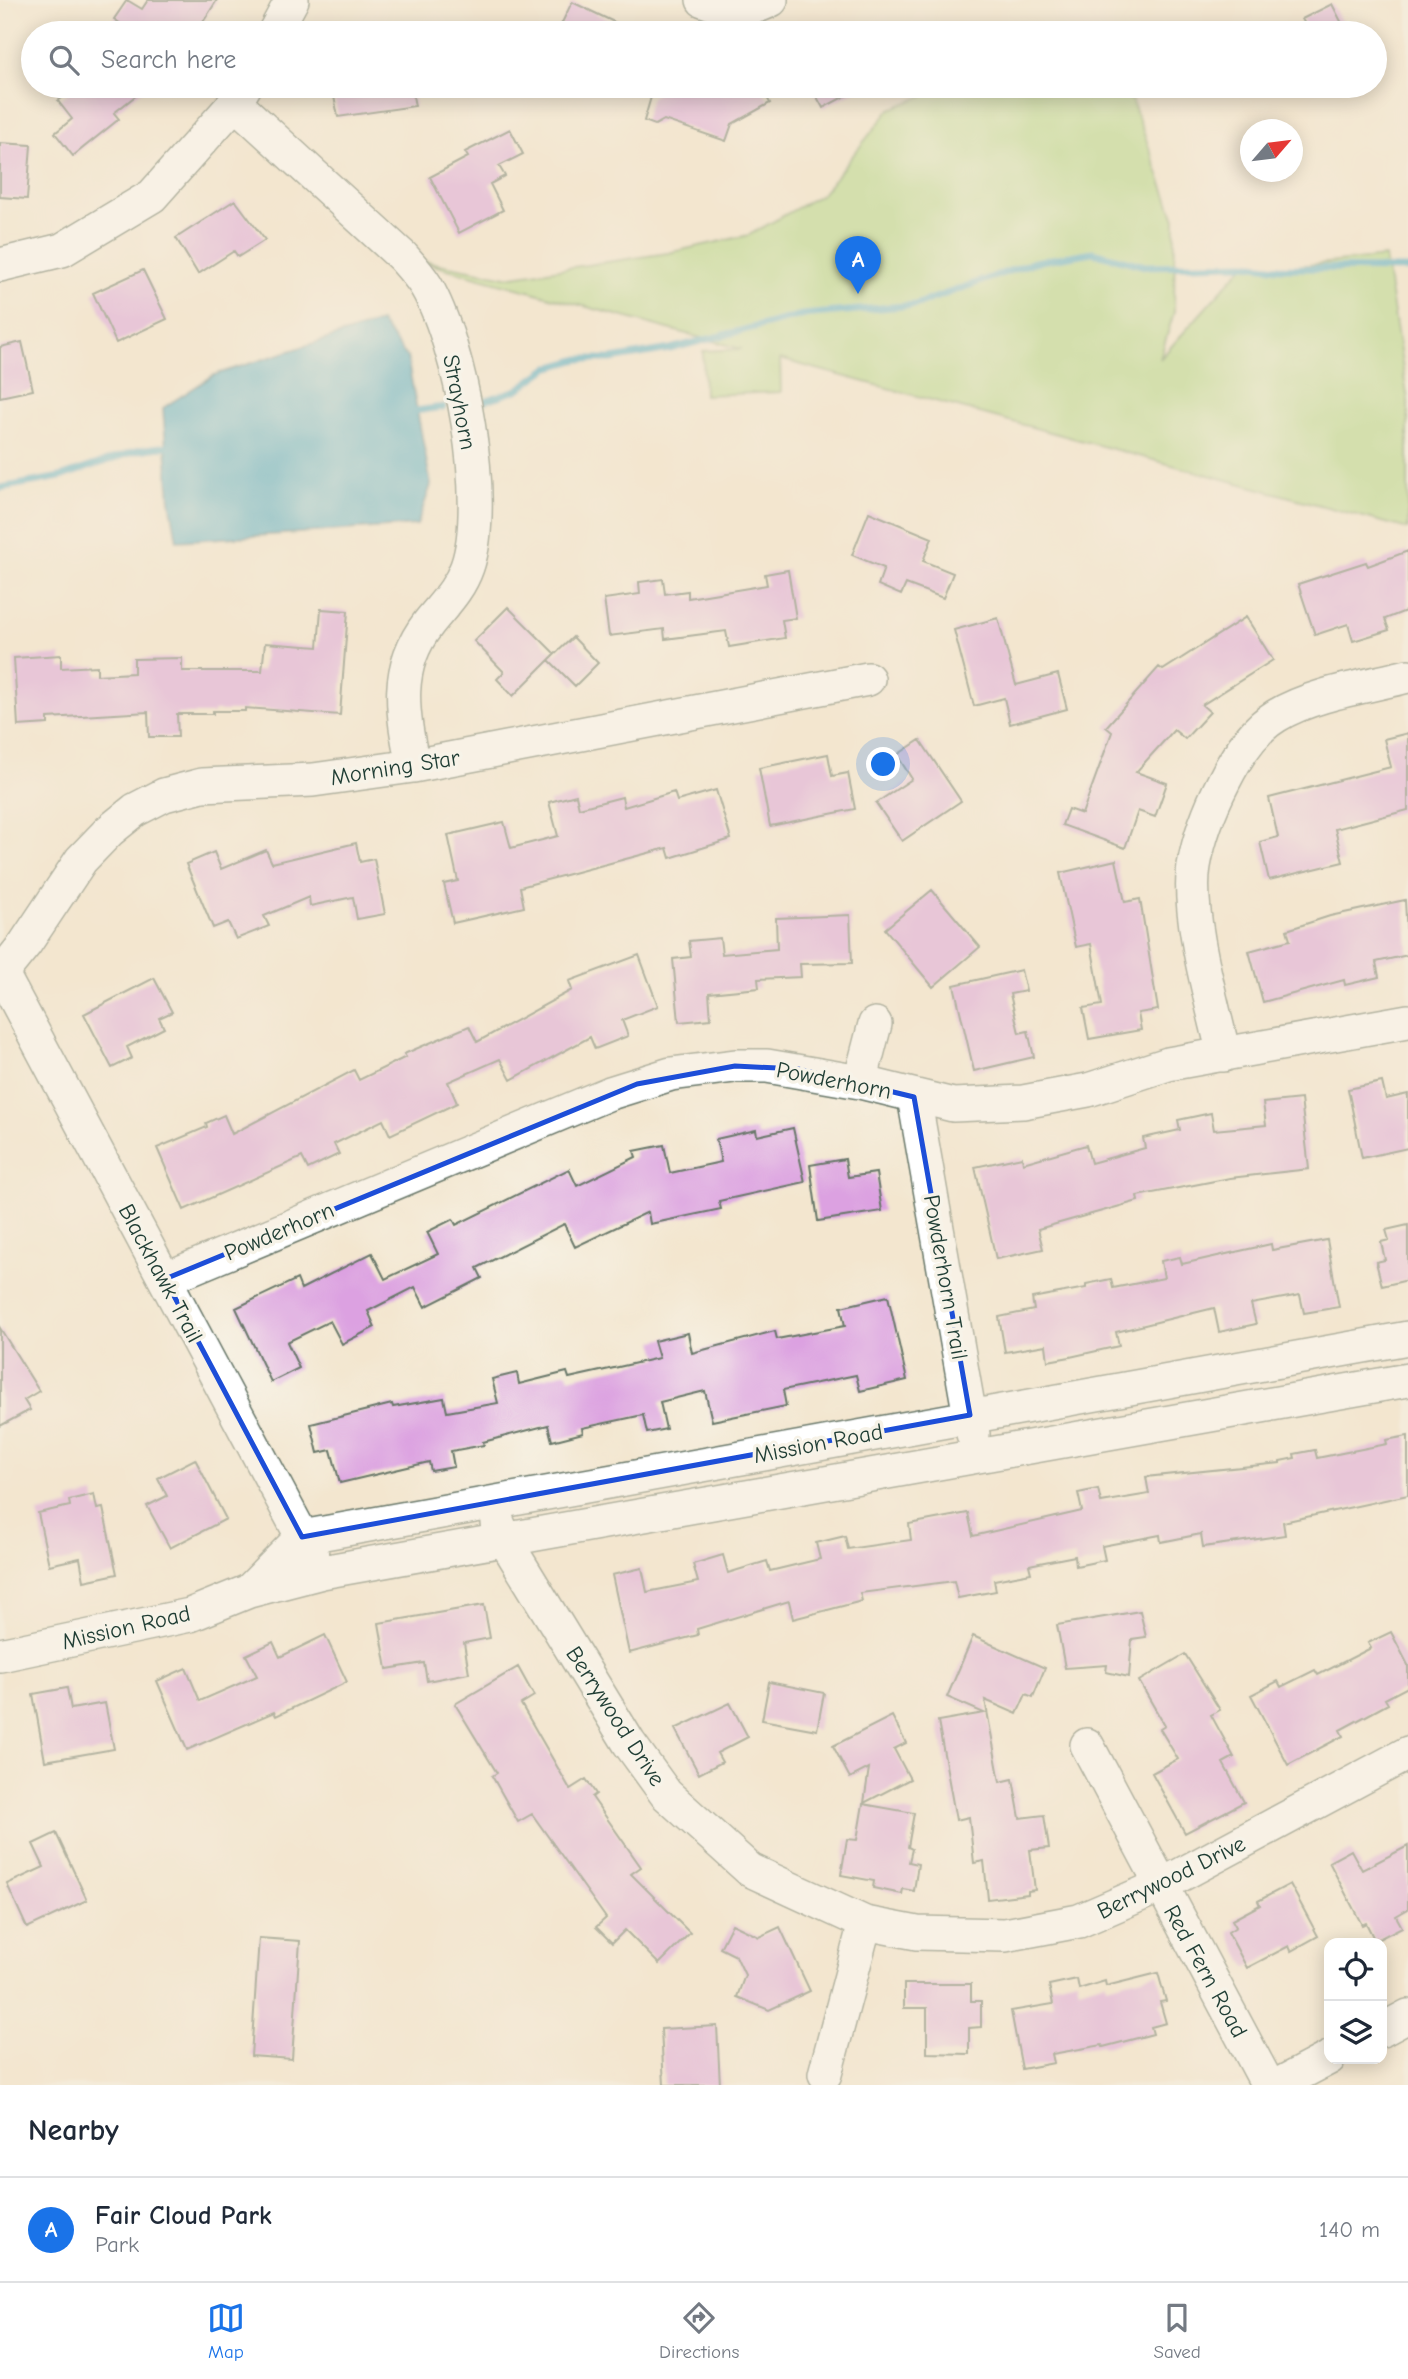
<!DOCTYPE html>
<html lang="en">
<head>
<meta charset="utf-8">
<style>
	:root { --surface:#fff; --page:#f2f2f3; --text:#1f2937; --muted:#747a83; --line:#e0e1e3; --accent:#1a73e8 }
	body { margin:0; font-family:"Comic Neue",sans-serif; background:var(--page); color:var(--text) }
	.controls { position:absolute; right:21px; bottom:21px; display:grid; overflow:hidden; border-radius:14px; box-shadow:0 4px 18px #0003 }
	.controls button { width:63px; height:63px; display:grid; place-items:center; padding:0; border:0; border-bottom:2px solid var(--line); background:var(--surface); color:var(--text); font:35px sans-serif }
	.compass { position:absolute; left:1240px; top:119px; width:63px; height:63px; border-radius:50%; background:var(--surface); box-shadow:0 4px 18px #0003; rotate:62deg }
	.you { position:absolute; left:884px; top:765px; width:24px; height:24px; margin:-18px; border:5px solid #fff; border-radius:50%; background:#1a73e8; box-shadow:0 0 0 10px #1a73e833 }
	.badge { display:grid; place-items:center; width:46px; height:46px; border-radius:50%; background:var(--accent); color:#fff; font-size:23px; font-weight:700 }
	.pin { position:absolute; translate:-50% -58px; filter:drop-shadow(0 2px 4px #0008) }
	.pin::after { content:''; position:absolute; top:37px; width:24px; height:21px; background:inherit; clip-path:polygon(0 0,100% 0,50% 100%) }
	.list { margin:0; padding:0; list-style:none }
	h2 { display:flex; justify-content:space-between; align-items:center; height:91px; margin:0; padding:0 28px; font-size:30px }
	h2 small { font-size:23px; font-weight:400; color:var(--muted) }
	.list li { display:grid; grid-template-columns:46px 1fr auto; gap:21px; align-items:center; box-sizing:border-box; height:105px; padding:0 28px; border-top:2px solid var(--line) }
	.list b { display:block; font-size:26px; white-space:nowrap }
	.list p { margin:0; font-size:23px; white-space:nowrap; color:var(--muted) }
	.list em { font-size:23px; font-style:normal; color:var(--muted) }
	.icon { flex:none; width:38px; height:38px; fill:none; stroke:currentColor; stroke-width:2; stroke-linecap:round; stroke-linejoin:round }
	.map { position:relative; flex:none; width:1408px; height:2085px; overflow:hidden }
	.search { position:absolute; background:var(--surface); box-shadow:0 4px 18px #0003; left:21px; right:21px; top:21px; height:77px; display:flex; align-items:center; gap:18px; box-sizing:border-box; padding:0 24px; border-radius:38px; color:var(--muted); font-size:26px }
	.sheet { height:196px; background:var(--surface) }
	nav { display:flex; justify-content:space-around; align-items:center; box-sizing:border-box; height:98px; border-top:2px solid var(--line); background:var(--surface); font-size:19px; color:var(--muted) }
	nav a { display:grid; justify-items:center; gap:4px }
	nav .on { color:var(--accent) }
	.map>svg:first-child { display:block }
	.green { fill:#afd883; stroke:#678a5c; stroke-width:2 }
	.water { fill:#45a8c5; stroke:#32727c; stroke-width:2 }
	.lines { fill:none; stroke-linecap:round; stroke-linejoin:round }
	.stream { stroke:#45a8c5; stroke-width:7 }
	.building { fill:#dca1e1 }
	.minor-casing { stroke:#69786a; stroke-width:36 }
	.minor { stroke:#fff; stroke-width:33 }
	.marked { fill:none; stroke:#1d4ed8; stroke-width:5; stroke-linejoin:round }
	.labels { text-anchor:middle; stroke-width:7; stroke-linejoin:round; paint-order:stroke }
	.street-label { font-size:23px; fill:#1f3d34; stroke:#f7f3e8 }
</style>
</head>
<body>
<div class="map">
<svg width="1408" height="2085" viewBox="0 0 1408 2085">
	<rect width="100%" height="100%" fill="#f7f3e8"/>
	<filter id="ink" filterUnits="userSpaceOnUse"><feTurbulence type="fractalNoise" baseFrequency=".0143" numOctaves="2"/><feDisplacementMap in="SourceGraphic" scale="14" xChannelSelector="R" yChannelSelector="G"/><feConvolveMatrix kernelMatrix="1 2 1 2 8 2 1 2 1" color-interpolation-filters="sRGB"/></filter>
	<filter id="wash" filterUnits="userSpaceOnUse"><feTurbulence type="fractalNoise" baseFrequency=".00686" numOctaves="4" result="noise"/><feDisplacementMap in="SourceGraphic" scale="28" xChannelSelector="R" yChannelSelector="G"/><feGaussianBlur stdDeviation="1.57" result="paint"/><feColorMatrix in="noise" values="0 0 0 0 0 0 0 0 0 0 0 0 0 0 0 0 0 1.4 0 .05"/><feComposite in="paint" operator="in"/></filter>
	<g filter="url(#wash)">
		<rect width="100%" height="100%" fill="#f3e6cf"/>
		<path class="green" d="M 949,86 L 1116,86 L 1132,101 L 1175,219 L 1174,312 L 1160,359 L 1245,264 L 1278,268 L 1385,257 L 1408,401 L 1408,529 L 780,359 L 781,392 L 704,395 L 703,351 L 742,349 L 403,257 L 506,277 L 668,253 L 749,235 L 822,194 L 890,109 Z"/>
		<path class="water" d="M 380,322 L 407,357 L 431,485 L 417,525 L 177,541 L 170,501 L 163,408 L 214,375 Z"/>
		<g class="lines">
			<path class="stream" d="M 481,402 L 517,390 L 548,368 L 579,359 L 611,359 L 670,349 L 802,315 L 915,305 L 1034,262 L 1093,252 L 1145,266 L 1245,264 L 1278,268 L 1408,269
				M 408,412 L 443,407
				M 0,488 L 60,477 L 139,450 L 175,445"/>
		</g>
		<g id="blocks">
			<path class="building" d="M 127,0 L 142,9 L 148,0 L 217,0 L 196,33 L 134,33 L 114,19 Z
				M 572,2 L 637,33 L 557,33 Z
				M 1332,4 L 1347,33 L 1310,33 L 1302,19 Z
				M 77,86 L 148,86 L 114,113 L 119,119 L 73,156 L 55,133 L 72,119 L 58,101 Z
				M 332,86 L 411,86 L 415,106 L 338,117 Z
				M 663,86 L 702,86 L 726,94 L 741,86 L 761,86 L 770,103 L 732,124 L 726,141 L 664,120 L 655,125 L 644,121 L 651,97 L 660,92 Z
				M 811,86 L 864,86 L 823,108 Z
				M 510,129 L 523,154 L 499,166 L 505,176 L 490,184 L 503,210 L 459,233 L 430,177 L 468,157 L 465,152 Z
				M 0,143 L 31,145 L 27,199 L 0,197 Z
				M 235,200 L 265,240 L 238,257 L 234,251 L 198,274 L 176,238 Z
				M 143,270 L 167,319 L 116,343 L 93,293 Z
				M 22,342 L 33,390 L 0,397 L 0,347 Z
				M 869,512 L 932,538 L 923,561 L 953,573 L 943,598 L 906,584 L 901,595 L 878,585 L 884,568 L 852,555 Z
				M 1408,551 L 1408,610 L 1385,619 L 1389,630 L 1353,641 L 1348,624 L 1315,635 L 1298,584 L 1366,562 L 1368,566 Z
				M 788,570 L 796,618 L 782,620 L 785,638 L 729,647 L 726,631 L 665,639 L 664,629 L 609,636 L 604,599 L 640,594 L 639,582 L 663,579 L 665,594 L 688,591 L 688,598 L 767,585 L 765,574 Z
				M 508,607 L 555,654 L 513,696 L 497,679 L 504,672 L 474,641 Z
				M 321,609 L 348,611 L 340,715 L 245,708 L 245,711 L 213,711 L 213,714 L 177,714 L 178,737 L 149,737 L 148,712 L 48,718 L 48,724 L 18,726 L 14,658 L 61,655 L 61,668 L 97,666 L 97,675 L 134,673 L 134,659 L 182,658 L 182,671 L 262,671 L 265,643 L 318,647 Z
				M 1246,617 L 1273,660 L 1202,705 L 1210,712 L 1185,739 L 1174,730 L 1136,772 L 1167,783 L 1155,817 L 1138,811 L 1125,848 L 1062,825 L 1068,809 L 1082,814 L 1112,732 L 1106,727 L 1159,667 L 1163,670 Z
				M 998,618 L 1016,685 L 1058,674 L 1067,709 L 1010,724 L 1004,698 L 974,706 L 954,630 Z
				M 573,637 L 598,663 L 575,686 L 549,660 Z
				M 1408,733 L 1408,810 L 1335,829 L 1343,862 L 1269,880 L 1260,842 L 1278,837 L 1269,798 L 1391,767 L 1384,739 Z
				M 920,740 L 961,801 L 902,841 L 876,803 L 912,779 L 897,755 Z
				M 828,754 L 832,776 L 848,773 L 855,809 L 770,826 L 759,768 Z
				M 716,790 L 731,839 L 670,858 L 667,848 L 520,887 L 524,907 L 453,923 L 444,884 L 458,881 L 448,835 L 504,822 L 511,848 L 558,836 L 549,802 L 576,795 L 579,808 L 622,797 L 624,807 L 674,792 L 677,801 Z
				M 356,843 L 360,862 L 374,859 L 385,914 L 357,919 L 353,897 L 310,906 L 309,897 L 264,916 L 269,926 L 236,939 L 228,922 L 213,928 L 186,864 L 214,852 L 221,869 L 266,850 L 272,863 Z
				M 1116,860 L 1125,902 L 1140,899 L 1158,1010 L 1138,1013 L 1141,1030 L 1089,1039 L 1083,1008 L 1102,1005 L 1091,944 L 1076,947 L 1060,873 Z
				M 932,890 L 980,947 L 933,987 L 885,929 Z
				M 1405,900 L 1408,955 L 1376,962 L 1379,977 L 1345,985 L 1344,980 L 1263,1002 L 1249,951 L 1290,940 L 1287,930 L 1330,916 Z
				M 850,915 L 852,963 L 800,964 L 801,977 L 758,979 L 759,988 L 709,993 L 711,1019 L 679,1022 L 673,959 L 691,957 L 689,941 L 720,938 L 722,954 L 777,949 L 776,918 Z
				M 639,955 L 658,1006 L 622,1020 L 628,1036 L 595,1049 L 590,1037 L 511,1080 L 500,1059 L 448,1082 L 457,1103 L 390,1135 L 383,1120 L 334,1144 L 339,1154 L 308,1169 L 302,1157 L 184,1210 L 157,1148 L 207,1127 L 206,1123 L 224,1115 L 232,1134 L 354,1070 L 359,1080 L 406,1057 L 404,1054 L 469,1026 L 477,1042 L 572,990 L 569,981 Z
				M 1021,970 L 1026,991 L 1010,994 L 1019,1033 L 1028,1031 L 1034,1057 L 974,1071 L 954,985 Z
				M 154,978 L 172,1012 L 159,1018 L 164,1028 L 127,1047 L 132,1058 L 112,1068 L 84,1014 Z
				M 1382,1082 L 1386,1099 L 1408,1094 L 1408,1148 L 1362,1158 L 1348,1089 Z
				M 1301,1099 L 1309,1169 L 1230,1178 L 1137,1196 L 1138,1201 L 1038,1229 L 1043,1249 L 996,1259 L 975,1167 L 1022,1157 L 1023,1163 L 1086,1145 L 1091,1163 L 1145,1148 L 1143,1138 L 1180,1130 L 1178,1120 L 1211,1113 L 1214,1130 L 1266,1125 L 1263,1103 Z
				M 793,1128 L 805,1182 L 719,1201 L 721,1209 L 650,1224 L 648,1212 L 575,1247 L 564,1224 L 477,1268 L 482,1278 L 425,1307 L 415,1287 L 368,1311 L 375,1327 L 342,1344 L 330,1321 L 287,1342 L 299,1368 L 271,1382 L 236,1308 L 297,1279 L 301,1289 L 372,1253 L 385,1279 L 438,1254 L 427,1232 L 453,1219 L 456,1225 L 569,1169 L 577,1186 L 636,1157 L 634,1151 L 664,1145 L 670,1173 L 721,1162 L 716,1139 L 756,1130 L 757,1136 Z
				M 845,1159 L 848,1177 L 876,1173 L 882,1211 L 818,1221 L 810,1165 Z
				M 1408,1225 L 1408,1280 L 1382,1286 L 1376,1262 L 1385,1260 L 1381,1242 L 1389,1240 L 1386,1230 Z
				M 1327,1240 L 1339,1307 L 1304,1313 L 1300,1295 L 1251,1304 L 1256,1324 L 1219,1332 L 1214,1308 L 1116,1332 L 1119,1346 L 1070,1357 L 1048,1361 L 1046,1345 L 1005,1352 L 999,1317 L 1034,1310 L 1032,1298 L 1086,1288 L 1086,1284 L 1111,1279 L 1113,1288 L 1164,1278 L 1161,1261 L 1180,1257 L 1182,1264 L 1271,1244 L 1272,1250 Z
				M 888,1296 L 907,1380 L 860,1391 L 856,1375 L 783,1390 L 786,1406 L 712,1421 L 705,1391 L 660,1402 L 666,1429 L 647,1433 L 643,1415 L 582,1428 L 583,1433 L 552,1441 L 548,1425 L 483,1442 L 484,1445 L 451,1451 L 454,1467 L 431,1471 L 429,1462 L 340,1483 L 331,1450 L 318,1453 L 311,1424 L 392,1404 L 393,1407 L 444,1398 L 447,1412 L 498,1403 L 492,1379 L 517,1373 L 519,1384 L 567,1372 L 569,1378 L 659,1358 L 654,1341 L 688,1333 L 692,1353 L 775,1331 L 777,1339 L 845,1326 L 841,1307 Z
				M 0,1328 L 39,1391 L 24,1400 L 30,1410 L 0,1426 Z
				M 1408,1436 L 1408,1495 L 1283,1522 L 1285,1535 L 1203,1547 L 1201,1534 L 1161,1542 L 1160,1535 L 1102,1546 L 1105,1560 L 1076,1566 L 1075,1556 L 1029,1565 L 1031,1573 L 994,1580 L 996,1591 L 958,1598 L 954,1581 L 860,1593 L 862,1601 L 793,1619 L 789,1601 L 697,1629 L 698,1635 L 629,1653 L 612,1575 L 642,1568 L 647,1592 L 698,1582 L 693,1564 L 723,1555 L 728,1573 L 767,1561 L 770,1571 L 820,1559 L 816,1543 L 845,1536 L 848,1549 L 911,1540 L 909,1524 L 968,1513 L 973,1536 L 1082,1511 L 1078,1493 L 1098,1489 L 1101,1502 L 1149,1494 L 1146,1477 L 1280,1463 L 1280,1461 L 1295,1458 L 1294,1454 L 1315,1450 L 1317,1458 L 1387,1444 L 1386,1440 Z
				M 195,1459 L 226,1519 L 170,1548 L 147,1506 L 167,1496 L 158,1478 Z
				M 94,1494 L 97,1509 L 103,1508 L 117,1574 L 84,1581 L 80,1558 L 49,1565 L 38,1513 L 70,1506 L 69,1500 Z
				M 484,1605 L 490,1638 L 464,1643 L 469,1673 L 427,1681 L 424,1663 L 387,1669 L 379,1623 Z
				M 1140,1611 L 1146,1637 L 1132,1639 L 1129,1677 L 1106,1672 L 1107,1665 L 1065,1668 L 1057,1625 Z
				M 1391,1632 L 1408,1665 L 1408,1687 L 1385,1699 L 1388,1704 L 1340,1730 L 1343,1736 L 1288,1765 L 1251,1695 L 1278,1681 L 1281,1687 L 1315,1670 L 1318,1675 L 1371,1648 L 1368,1643 Z
				M 325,1635 L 347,1682 L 276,1716 L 274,1712 L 187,1750 L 157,1681 L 186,1668 L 200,1701 L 257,1676 L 246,1655 L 273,1642 L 280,1657 Z
				M 973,1636 L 1045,1668 L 1033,1697 L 1026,1694 L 1017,1714 L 985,1700 L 1000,1782 L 1013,1779 L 1020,1818 L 1044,1815 L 1049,1848 L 1030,1850 L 1035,1890 L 1028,1891 L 1028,1894 L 988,1899 L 984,1861 L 974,1863 L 969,1817 L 956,1820 L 938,1721 L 984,1713 L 947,1697 Z
				M 1185,1654 L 1220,1710 L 1211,1715 L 1234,1757 L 1223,1763 L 1244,1802 L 1185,1833 L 1152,1773 L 1178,1759 L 1160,1729 L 1165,1726 L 1139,1681 Z
				M 518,1667 L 534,1696 L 521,1704 L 570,1789 L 586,1779 L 596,1794 L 592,1797 L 641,1867 L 631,1874 L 690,1933 L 659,1964 L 625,1930 L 612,1943 L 596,1927 L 606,1918 L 532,1814 L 518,1822 L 492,1776 L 497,1773 L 455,1704 Z
				M 769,1682 L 824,1693 L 817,1730 L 762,1720 Z
				M 67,1688 L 71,1709 L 105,1703 L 114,1749 L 45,1761 L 33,1694 Z
				M 730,1703 L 748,1737 L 717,1753 L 722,1762 L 699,1774 L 675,1729 Z
				M 892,1716 L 906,1743 L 894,1749 L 910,1779 L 864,1803 L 869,1768 L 850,1778 L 833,1746 Z
				M 863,1804 L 914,1813 L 908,1847 L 912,1849 L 909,1862 L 918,1864 L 914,1891 L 903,1889 L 902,1894 L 873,1888 L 874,1881 L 841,1875 L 847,1839 L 857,1840 Z
				M 56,1833 L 87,1900 L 27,1928 L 7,1884 L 44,1867 L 33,1844 Z
				M 1408,1846 L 1408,1909 L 1396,1916 L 1402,1927 L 1375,1941 L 1366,1923 L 1362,1925 L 1329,1862 L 1351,1850 L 1362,1870 Z
				M 1290,1884 L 1318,1936 L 1291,1951 L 1289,1946 L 1247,1968 L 1228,1932 L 1236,1927 L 1232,1920 L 1260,1905 L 1258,1901 Z
				M 732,1924 L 759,1937 L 780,1927 L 810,1991 L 769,2010 L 737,1997 L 745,1975 L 736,1956 L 720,1948 Z
				M 259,1938 L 300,1941 L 292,2059 L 251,2056 Z
				M 1158,1973 L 1166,2001 L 1160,2002 L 1166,2023 L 1151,2027 L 1153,2034 L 1103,2047 L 1102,2045 L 1052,2054 L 1054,2063 L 1022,2069 L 1011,2011 L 1053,2004 L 1049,1985 L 1077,1979 L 1079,1989 L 1105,1981 L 1106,1986 Z
				M 904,1984 L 971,1984 L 971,2001 L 981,2001 L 981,2027 L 969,2028 L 969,2054 L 927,2053 L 927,2008 L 904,2008 Z
				M 717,2026 L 720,2085 L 664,2085 L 661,2029 Z"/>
		</g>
	</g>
	<g filter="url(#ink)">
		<use href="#blocks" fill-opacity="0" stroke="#69786a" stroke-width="2"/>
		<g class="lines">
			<g class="minor-casing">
				<path id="minor" d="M 703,0 C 726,9 748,13 771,0
					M 274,33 L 292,0
					M 235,103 L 403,257 C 411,266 420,276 426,286 C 461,346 490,501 467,567 C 459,590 443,605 428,624 C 393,669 403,715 413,766
					M 0,265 L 62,250 L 152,196 L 235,103 L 245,86
					M 2,974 L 312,1555
					M 0,975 L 25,944 L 81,860 L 109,831 L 135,810 L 164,795 L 202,785 L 313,780 L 413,766 L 868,679
					M 1224,1055 C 1213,1006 1186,914 1194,866 C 1199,837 1210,808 1224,781 C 1236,757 1253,730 1276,716 C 1311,694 1368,686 1408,676
					M 860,1082 L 875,1024
					M 914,1097 L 973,1434
					M 165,1279 L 610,1093 L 671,1074 L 735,1066 L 767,1066 L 860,1082 L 953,1105 L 1023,1102 L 1088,1090 L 1168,1064 L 1408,1021
					M 498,1523 L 506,1542 L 629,1743 L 666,1794 L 750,1870 L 865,1923 L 917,1933 L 1005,1935 L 1079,1921 L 1160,1886 L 1408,1753
					M 249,1591 L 302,1537 L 1408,1338
					M 0,1655 L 190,1615 L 249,1591 L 322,1572 L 1408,1380
					M 1087,1745 L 1268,2085
					M 1382,2030 L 1408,2016
					M 825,2074 L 865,1923
					M 1278,2085 L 1329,2058"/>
			</g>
			<use href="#minor" class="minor"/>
		</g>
	</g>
	<path d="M0 0H1408V2085H0ZM 735,1066 L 798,1069 L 914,1097 L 970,1415 L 302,1537 L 165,1279 L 637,1084 Z" fill="#f3e6cf" fill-opacity=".55" fill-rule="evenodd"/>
	<path class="marked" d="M 735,1066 L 798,1069 L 914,1097 L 970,1415 L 302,1537 L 165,1279 L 637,1084 Z"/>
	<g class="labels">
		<g class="street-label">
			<text transform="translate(460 402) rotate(79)" y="8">Strayhorn</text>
			<text transform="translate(395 767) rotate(-9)" y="8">Morning Star</text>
			<text transform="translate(834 1080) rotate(11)" y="8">Powderhorn</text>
			<text transform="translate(279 1231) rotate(-23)" y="8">Powderhorn</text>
			<text transform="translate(161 1273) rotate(62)" y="8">Blackhawk Trail</text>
			<text transform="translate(946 1277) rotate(80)" y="8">Powderhorn Trail</text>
			<text transform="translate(818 1443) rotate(-11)" y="8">Mission Road</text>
			<text transform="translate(126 1627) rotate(-13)" y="8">Mission Road</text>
			<text transform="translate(616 1716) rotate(57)" y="8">Berrywood Drive</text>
			<text transform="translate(1171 1877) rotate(-26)" y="8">Berrywood Drive</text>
			<text transform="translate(1206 1971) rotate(61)" y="8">Red Fern Road</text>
		</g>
	</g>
</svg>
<div class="controls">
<button><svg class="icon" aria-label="locate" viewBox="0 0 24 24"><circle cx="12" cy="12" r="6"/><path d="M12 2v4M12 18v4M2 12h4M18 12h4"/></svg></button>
<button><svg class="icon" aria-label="layers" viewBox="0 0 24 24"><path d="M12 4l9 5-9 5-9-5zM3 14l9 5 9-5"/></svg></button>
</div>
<svg class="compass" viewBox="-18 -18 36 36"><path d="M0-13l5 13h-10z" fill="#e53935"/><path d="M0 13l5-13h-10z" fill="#747a83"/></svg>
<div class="you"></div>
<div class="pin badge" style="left:858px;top:294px">A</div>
<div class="search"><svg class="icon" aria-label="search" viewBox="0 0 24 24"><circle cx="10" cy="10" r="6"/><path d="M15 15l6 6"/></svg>Search here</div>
</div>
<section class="sheet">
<h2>Nearby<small></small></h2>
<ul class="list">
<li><span class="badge">A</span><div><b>Fair Cloud Park</b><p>Park</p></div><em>140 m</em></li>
</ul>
</section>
<nav>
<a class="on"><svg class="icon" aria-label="map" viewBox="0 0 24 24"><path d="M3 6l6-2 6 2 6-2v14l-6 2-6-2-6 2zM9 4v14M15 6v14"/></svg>Map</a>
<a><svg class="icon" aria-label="directions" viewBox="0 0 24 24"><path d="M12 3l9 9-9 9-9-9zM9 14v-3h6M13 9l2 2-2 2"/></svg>Directions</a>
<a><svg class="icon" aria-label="saved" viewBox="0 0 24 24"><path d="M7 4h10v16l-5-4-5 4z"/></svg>Saved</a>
</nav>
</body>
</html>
